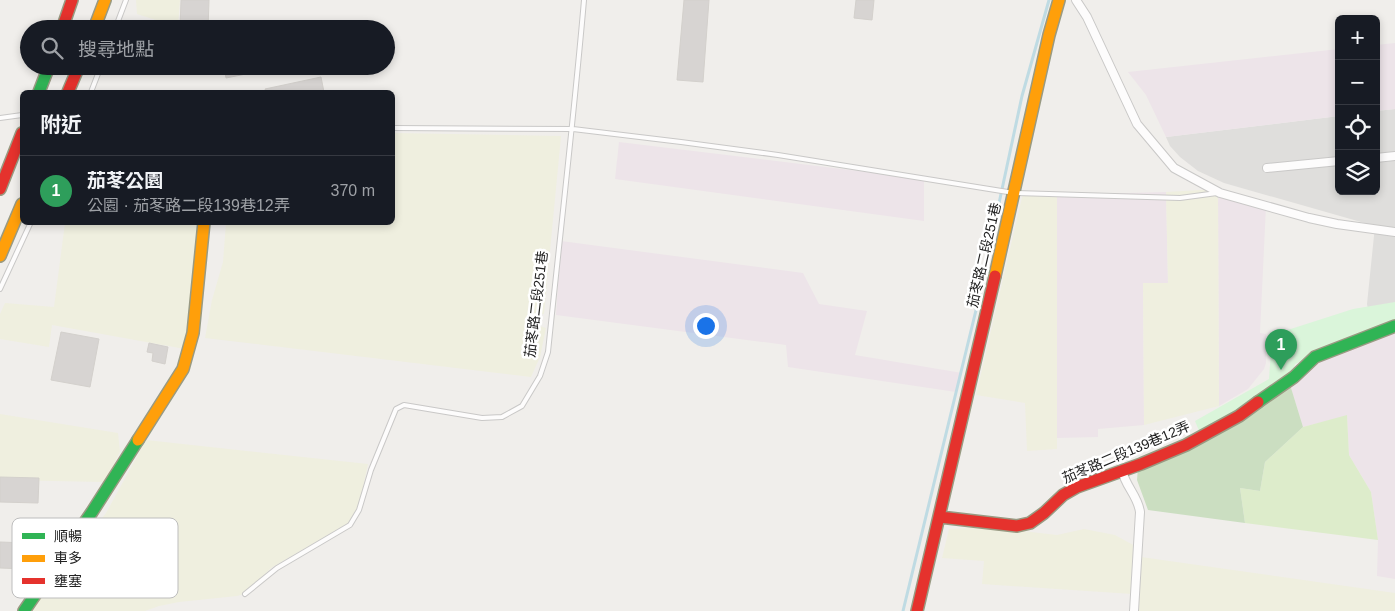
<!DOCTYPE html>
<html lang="zh-TW">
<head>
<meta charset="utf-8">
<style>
	:root { --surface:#171b24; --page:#242831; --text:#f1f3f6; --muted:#9ea1a6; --line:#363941; --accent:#6a6968 }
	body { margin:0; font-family:Helvetica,"Noto Sans TC",sans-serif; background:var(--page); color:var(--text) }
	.controls { position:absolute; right:15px; top:15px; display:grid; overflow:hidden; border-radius:8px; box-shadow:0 2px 8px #0003 }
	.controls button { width:45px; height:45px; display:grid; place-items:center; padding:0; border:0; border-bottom:1px solid var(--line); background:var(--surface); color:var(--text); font:25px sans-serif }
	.you { position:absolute; left:705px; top:325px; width:18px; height:18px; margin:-12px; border:4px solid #fff; border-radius:50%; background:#1a73e8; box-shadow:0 0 0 8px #1a73e833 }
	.badge { display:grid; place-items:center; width:32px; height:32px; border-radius:50%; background:var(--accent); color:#fff; font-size:16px; font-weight:700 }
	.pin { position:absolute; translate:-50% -41px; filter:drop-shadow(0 1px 2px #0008) }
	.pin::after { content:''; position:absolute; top:26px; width:18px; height:15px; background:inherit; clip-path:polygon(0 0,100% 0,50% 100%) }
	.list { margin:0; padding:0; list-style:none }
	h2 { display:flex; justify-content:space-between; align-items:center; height:65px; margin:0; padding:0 20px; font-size:21px }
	h2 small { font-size:16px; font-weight:400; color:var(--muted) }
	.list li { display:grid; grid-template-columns:32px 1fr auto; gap:15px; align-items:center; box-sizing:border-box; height:70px; padding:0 20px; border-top:1px solid var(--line) }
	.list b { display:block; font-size:19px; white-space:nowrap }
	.list p { margin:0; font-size:16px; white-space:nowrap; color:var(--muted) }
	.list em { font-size:16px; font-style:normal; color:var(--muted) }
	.icon { flex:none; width:28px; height:28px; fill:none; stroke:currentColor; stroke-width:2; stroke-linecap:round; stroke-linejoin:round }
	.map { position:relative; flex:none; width:1395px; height:611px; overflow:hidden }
	.search { position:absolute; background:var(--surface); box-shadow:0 2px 8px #0003; left:20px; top:20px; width:375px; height:55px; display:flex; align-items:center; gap:12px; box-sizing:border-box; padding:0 18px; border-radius:28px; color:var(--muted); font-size:19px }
	.panel { position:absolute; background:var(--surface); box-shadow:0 2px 8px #0003; left:20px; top:90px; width:375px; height:135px; border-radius:8px }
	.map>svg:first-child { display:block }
	.residential { fill:#dfdedc }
	.industrial { fill:#ede4e9 }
	.farmland { fill:#efefdf }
	.grass { fill:#ddeccb }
	.forest { fill:#cbdec1 }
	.park { fill:#daf5da }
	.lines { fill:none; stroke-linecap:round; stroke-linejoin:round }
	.stream { stroke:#bfdbe3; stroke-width:3 }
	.building { fill:#d7d4d2; stroke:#d3d0cc }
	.lane-casing { stroke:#c9c8c7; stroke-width:6 }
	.street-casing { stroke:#c9c8c7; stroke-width:10 }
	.fast-casing { stroke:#999a82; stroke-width:14 }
	.slow-casing { stroke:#999a82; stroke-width:14 }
	.jam-casing { stroke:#999a82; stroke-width:14 }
	.lane { stroke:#fdfcfc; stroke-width:4 }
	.street { stroke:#fdfcfc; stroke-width:8 }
	.fast { stroke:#30b455; stroke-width:11 }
	.slow { stroke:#ff9f0a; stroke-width:11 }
	.jam { stroke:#e5322d; stroke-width:11 }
	.labels { text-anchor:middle; stroke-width:5; stroke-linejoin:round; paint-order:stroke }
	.street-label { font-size:14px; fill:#222; stroke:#fff }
	.key { fill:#fff; stroke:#bdbdbd; stroke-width:1 }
	.key-label { font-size:14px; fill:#222 }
</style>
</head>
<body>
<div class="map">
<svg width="1395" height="611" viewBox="0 0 1395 611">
	<rect width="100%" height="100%" fill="#f0eeeb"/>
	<path class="residential" d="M 1395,109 L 1395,325 L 1372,332 L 1367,304 L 1375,226 L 1224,183 L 1198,171 L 1180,157 L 1170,146 L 1166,137 L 1339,116 L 1339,191 L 1376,191 L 1376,111 Z"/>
	<path class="industrial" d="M 1395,43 L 1395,109 L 1376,111 L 1376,45 Z
		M 1339,49 L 1339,116 L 1166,137 L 1146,95 L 1128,72 Z
		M 619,142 L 924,179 L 924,221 L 615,179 Z
		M 1218,189 L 1266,206 L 1260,333 L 1266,334 L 1266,363 L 1264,369 L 1248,389 L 1219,406 Z
		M 1166,192 L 1168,284 L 1143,283 L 1144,425 L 1098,429 L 1098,437 L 1057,438 L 1057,195 Z
		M 561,241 L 803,273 L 819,304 L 867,311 L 855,355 L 962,373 L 956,392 L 788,367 L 786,345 L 556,315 Z
		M 1395,325 L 1395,579 L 1377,576 L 1378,540 L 1371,492 L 1349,455 L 1347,416 L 1303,427 L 1288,378 L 1315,354 Z"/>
	<path class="farmland" d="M 136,0 L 180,0 L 178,27 L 137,14 Z
		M 393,133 L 561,136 L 544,314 L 540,314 L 539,326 L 546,328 L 540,357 L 531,377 L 205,338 L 212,300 L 223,262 L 226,223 L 392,222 Z
		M 1218,189 L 1219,406 L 1144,425 L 1143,283 L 1168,283 L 1166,192 Z
		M 1023,193 L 1057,195 L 1057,449 L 1027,451 L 1025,403 L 976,395 Z
		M 65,223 L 202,223 L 185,349 L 52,325 L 49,347 L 0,339 L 0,314 L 5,303 L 54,307 Z
		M 0,414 L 118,433 L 120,452 L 105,482 L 0,480 Z
		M 146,440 L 368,464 L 358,511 L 352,521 L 271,568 L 247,593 L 237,596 L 179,602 L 159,606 L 145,611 L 32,611 L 51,583 L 106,513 Z
		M 988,527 L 1057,535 L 1084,529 L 1115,535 L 1135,546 L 1132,594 L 982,584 L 984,561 L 942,558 L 949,529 Z
		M 1141,557 L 1395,593 L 1395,611 L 1137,611 Z"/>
	<path class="grass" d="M 1347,415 L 1349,455 L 1371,492 L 1378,540 L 1245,523 L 1240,488 L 1260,491 L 1265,462 L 1303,427 Z"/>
	<path class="forest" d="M 1288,378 L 1303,427 L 1265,462 L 1260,491 L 1240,488 L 1245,523 L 1148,510 L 1137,480 L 1138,468 L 1195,443 Z"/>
	<path class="park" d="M 1395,302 L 1395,323 L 1295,364 L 1292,375 L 1238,413 L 1200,433 L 1195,421 L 1269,379 L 1272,335 L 1353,309 Z"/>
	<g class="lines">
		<path class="stream" d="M 903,611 L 977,306 L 1022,96 L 1049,0"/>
	</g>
	<path class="building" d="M 181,0 L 209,0 L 208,29 L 180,29 Z
		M 684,0 L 709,0 L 703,82 L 677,80 Z
		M 856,0 L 874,0 L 872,20 L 854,18 Z
		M 224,66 L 265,66 L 266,70 L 226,78 Z
		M 321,77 L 324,92 L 266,92 L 265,89 Z
		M 61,332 L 99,339 L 90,387 L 51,380 Z
		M 149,343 L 168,347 L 165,364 L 152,361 L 153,353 L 147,352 Z
		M 0,477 L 39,478 L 38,503 L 0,502 Z
		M 0,542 L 27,543 L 26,569 L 0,568 Z"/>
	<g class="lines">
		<g class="lane-casing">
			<path id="lane" d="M 115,29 L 126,0
				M 91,92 L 101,66
				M 0,118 L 22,115
				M 392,128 L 573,129 L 681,142 L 778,155 L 1014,193 L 1180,198 L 1217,193
				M 0,289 L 31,222
				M 245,594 L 277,568 L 350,525 L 359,510 L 371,470 L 396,409 L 404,405 L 482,418 L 502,417 L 522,406 L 540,376 L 548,352 C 560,234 574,117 584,0"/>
		</g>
		<g class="street-casing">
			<path id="street" d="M 1076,0 L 1087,17 L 1137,124 L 1174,168 L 1220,193 L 1309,218 L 1337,224 L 1395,232
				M 1376,158 L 1395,156
				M 1267,168 L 1339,161
				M 1122,470 C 1125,486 1138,496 1140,512 L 1134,611"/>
		</g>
		<g class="fast-casing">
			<path id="fast" d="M 39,92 L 49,66
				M 1258,402 L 1294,377 L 1315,357 L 1395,326
				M 24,611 L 92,512 L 138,440"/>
		</g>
		<g class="slow-casing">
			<path id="slow" d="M 94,29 L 105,0
				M 0,256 L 22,204
				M 995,276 L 1049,35 L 1059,0
				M 138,440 L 183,369 L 193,333 L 204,222"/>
		</g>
		<g class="jam-casing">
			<path id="jam" d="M 62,29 L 72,0
				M 68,92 L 79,66
				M 0,189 L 22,133
				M 940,517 L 1017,526 L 1030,523 L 1044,513 L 1063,495 L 1077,487 L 1141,464 L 1186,445 L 1239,416 L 1258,402
				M 917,611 L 995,276"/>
		</g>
		<use href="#lane" class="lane"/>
		<use href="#street" class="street"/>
		<use href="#fast" class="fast"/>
		<use href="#slow" class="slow"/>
		<use href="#jam" class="jam"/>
	</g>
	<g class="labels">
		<g class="street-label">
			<text transform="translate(984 255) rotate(-77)" y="5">茄苳路二段251巷</text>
			<text transform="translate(536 304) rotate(-83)" y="5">茄苳路二段251巷</text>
			<text transform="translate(1126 452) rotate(-23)" y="5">茄苳路二段139巷12弄</text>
		</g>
	</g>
	<rect x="12" y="518" width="166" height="80" rx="8" class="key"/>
	<rect x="22" y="533" width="23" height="6" fill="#30b455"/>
	<rect x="22" y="555" width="23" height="7" fill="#ff9f0a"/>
	<rect x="22" y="578" width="23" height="6" fill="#e5322d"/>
	<g class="key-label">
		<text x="54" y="541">順暢</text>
		<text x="54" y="563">車多</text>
		<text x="54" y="586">壅塞</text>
	</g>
</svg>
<div class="controls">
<button>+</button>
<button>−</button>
<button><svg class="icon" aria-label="locate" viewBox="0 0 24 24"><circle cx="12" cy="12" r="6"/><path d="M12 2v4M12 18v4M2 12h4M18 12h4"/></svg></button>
<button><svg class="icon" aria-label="layers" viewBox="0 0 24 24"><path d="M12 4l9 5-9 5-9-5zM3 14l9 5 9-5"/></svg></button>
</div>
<div class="you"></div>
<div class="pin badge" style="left:1281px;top:370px;background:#2e9e5b">1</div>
<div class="search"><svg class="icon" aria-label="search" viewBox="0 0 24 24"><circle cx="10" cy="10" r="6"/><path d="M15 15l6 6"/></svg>搜尋地點</div>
<section class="panel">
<h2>附近<small></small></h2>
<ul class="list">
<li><span class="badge" style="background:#2e9e5b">1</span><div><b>茄苳公園</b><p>公園 · 茄苳路二段139巷12弄</p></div><em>370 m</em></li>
</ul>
</section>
</div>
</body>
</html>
